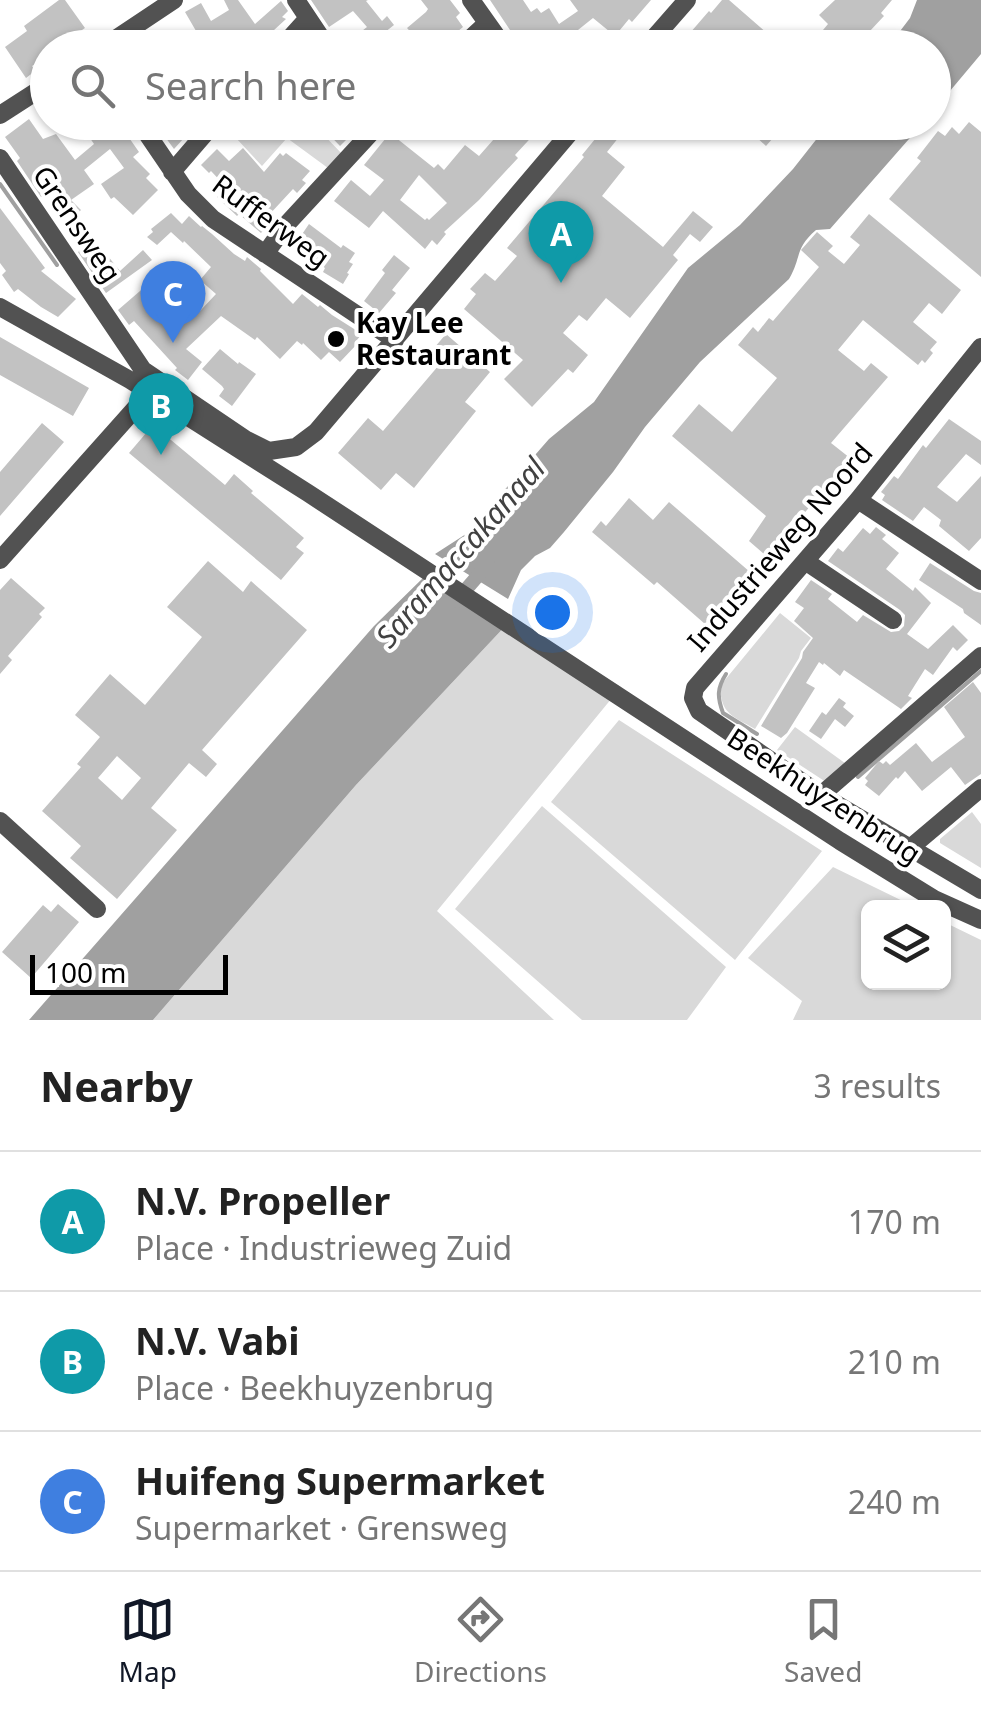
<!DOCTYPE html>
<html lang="en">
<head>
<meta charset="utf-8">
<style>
	:root { --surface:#fff; --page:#f6f6f6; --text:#222; --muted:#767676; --line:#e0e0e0; --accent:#111827 }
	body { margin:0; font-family:"Noto Sans",sans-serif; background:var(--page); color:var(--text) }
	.controls { position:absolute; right:30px; bottom:30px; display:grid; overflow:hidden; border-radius:15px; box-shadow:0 2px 8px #0004 }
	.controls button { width:90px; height:90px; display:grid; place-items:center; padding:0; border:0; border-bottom:2px solid var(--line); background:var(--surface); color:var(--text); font:50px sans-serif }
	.scale { position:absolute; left:30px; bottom:25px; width:198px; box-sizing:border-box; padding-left:10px; border:5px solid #000; border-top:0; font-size:28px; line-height:35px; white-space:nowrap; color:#000; -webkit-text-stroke:8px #fff; paint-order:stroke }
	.you { position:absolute; left:552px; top:612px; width:35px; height:35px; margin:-25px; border:8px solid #fff; border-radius:50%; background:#1a73e8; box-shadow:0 0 0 15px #1a73e833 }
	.badge { display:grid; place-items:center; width:65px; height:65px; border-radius:50%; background:var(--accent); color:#fff; font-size:32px; font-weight:700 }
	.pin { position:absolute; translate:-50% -82px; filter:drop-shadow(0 2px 5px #0008) }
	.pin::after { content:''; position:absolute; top:52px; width:35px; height:30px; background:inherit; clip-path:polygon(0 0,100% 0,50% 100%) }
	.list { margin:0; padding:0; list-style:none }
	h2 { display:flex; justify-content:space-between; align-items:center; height:130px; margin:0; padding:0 40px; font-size:42px }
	h2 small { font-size:32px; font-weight:400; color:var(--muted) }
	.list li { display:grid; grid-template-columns:65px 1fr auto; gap:30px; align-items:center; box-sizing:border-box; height:140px; padding:0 40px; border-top:2px solid var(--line) }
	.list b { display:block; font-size:38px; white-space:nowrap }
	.list p { margin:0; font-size:32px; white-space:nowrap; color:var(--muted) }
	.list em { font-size:32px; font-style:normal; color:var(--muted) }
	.icon { flex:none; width:55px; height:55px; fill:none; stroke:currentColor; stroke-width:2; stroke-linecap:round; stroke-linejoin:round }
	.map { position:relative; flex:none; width:981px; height:1020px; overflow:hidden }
	.search { position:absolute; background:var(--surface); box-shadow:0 2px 8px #0004; left:30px; right:30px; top:30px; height:110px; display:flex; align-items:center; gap:25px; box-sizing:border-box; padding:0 35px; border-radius:55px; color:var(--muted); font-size:38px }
	.sheet { height:550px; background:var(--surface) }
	nav { display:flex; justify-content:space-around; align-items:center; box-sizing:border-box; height:140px; border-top:2px solid var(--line); background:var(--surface); font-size:28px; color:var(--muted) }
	nav a { display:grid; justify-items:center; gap:5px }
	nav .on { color:var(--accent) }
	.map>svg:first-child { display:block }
	.green { fill:#d9d9d9 }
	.water { fill:#a0a0a0 }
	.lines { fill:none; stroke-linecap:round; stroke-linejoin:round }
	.stream { stroke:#a0a0a0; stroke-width:4 }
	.canal { stroke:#a0a0a0; stroke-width:14 }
	.building { fill:#c2c2c2; fill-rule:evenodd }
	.minor { stroke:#525252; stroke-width:18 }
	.poi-dot { fill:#000; stroke:#fff; stroke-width:4 }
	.labels { text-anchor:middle; stroke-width:8; stroke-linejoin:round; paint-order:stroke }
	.street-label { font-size:28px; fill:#000; stroke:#fff }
	.poi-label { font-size:28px; font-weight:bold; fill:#000; stroke:#fff; text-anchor:start }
	.water-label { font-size:30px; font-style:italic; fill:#414141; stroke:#fff }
</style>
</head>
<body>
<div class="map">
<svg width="981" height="1020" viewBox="0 0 981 1020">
	<rect width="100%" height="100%" fill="#fff"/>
	<path class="green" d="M 222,123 L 273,123 L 282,132 L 292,123 L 323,123 L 318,129 L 345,157 L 332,171 L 287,138 L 262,166 Z
		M 780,613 L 811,638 L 801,651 L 799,658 L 755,729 C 733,716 721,715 720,686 Z
		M 511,620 L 621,687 L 437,911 L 554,1020 L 153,1020 L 356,785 Z
		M 619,720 L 822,851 L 735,960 L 551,802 Z
		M 795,727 L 849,766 L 829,784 L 777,750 Z
		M 542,806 L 726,967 L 687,1020 L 582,1020 L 455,909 Z
		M 972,812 L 981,824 L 981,868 L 940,843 L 940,839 Z
		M 833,867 L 915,907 L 868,908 L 868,982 L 944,982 L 944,922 L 981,940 L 981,1020 L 793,1020 L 802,1001 L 748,958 Z"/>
	<path class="water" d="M 917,0 L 981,0 L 981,54 L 934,110 L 934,48 L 888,47 L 910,18 Z
		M 830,122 L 923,123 L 830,229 L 816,230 C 794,249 802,257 789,279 L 700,362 L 645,427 L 613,472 L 564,532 L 550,548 L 535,556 L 521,570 L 508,599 L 435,554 L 466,534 L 549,439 L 594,402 L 688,268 L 740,225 L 793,169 Z
		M 425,576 L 511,620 L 356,785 L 153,1020 L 29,1020 L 374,626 Z"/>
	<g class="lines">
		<path class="stream" d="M 0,184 L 57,265
			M 726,674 C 717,688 717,697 723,713 L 757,734
			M 858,777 L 981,671"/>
		<path class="canal" d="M 456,601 L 488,564"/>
	</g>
	<path class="building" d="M 59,0 L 65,0 L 85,28 L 55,48 L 48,48 L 48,55 L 32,66 L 35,71 L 26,78 L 5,47 L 27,31 L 24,26 Z
		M 224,0 L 238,0 L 255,24 L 281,1 L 288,11 L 282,17 L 286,19 L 261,42 L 266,48 L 213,48 L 207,40 L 203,43 L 185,12 L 201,3 L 211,21 L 229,10 Z
		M 311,0 L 368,0 L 366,1 L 382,21 L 387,16 L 394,25 L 365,48 L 340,48 L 367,27 L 353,11 L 329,27 Z
		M 421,0 L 450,0 L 460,13 L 456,17 L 463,27 L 440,46 L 437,42 L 431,47 L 421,35 L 416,38 L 407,28 L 426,12 L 428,9 Z
		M 490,0 L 523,0 L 531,12 L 537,8 L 541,13 L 549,8 L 559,24 L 578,11 L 570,0 L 651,0 L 632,22 L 629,19 L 615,36 L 593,18 L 573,34 L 577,40 L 573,43 L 576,48 L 522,48 Z
		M 722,0 L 729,0 L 784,48 L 677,48 L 709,11 L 711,13 Z
		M 835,0 L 892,0 L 881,13 L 884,16 L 869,32 L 873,37 L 861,48 L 819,48 L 813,42 L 828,24 L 819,15 Z
		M 29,119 L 43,139 L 56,134 L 75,160 L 94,144 L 79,122 L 118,122 L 139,152 L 133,157 L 150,174 L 146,178 L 158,190 L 133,215 L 114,197 L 111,199 L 101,184 L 124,168 L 110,149 L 84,170 L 94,184 L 71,200 L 81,210 L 67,224 L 58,216 L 64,210 L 50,191 L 41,197 L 17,161 L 20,158 L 5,137 Z
		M 154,122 L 189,122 L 194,127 L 174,149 Z
		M 317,122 L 364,122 L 340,146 Z
		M 493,122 L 534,122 L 539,129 L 515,155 L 518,158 L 479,200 L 444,232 L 446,234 L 437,245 L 432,240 L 425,249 L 383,211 L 369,228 L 334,201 L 351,180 L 370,196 L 384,180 L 364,165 L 390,133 L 434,168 L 438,164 L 444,170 L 465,145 L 479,156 L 501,131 ZM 419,175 L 447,203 L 429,220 L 427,218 L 425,220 L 400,200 Z
		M 609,122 L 631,122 L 607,152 L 625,167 L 602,196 L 663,247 L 693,211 L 713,227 L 700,242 L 690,234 L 673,255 L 678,260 L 630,318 L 606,298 L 587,321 L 579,315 L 563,333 L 588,355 L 573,373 L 568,369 L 532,407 L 504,379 L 523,360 L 464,309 L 476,294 L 470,289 L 485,273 L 495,281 L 517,256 L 507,248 L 584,157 L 582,155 Z
		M 740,122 L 787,122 L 766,146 Z
		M 969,122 L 981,132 L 981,277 L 889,199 L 921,161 L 917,158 L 938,131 L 945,136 L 952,127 L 959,134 Z
		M 243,148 L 264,172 L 280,153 L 283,156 L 286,153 L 310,171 L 302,180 L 306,183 L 297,193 L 293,189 L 268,216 L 273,219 L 261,233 L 239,214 L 237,216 L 217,197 L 226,187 L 211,171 L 209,173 L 201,165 L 217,149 L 229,161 Z
		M 0,208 L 45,268 L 41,271 L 76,299 L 58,317 L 41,307 L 18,289 L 14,292 L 2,275 L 6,271 L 0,263 Z
		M 171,213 L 182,224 L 189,216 L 201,227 L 202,226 L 212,234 L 234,254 L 245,261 L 247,257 L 261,269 L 260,271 L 293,304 L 302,294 L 318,307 L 320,305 L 332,315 L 362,334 L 356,341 L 358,343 L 340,362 L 329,352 L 321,360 L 303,343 L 302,345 L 297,341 L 280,359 L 257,337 L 255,340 L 221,316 L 186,349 L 202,362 L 188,380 L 175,370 L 177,368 L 134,321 L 129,325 L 118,310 L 162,272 L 200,311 L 216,294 L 200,280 L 211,267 L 184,241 L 183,243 L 171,232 L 157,245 L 147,237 L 153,232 L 151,229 Z
		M 869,214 L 961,290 L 942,314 L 929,303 L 913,322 L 937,342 L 930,350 L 933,353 L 925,363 L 922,360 L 918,365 L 863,320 L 838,350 L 864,371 L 871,363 L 888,377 L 831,443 L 850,458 L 797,522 L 793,519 L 777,538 L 784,544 L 774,557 L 767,551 L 764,554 L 749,541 L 766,516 L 672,436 L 699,404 L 732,432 L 777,378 L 738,345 L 753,327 L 758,332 L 769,318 L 773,321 L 819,267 L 801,250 L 817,232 L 833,246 L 828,251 L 844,264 L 860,245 L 850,237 Z
		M 309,224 L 341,248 L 343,245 L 355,253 L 349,262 L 353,264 L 347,273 L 349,274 L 343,284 L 323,272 L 325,268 L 294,246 Z
		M 90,234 L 120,271 L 143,250 L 152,260 L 106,293 L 78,252 L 86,246 L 81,240 Z
		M 394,255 L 410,268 L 392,290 L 396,293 L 379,313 L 364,301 L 385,273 L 382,270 Z
		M 446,334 L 490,372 L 465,402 L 476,411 L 414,488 L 396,473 L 381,490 L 338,453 L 368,418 L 383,431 L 439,365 L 428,355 Z
		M 0,337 L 89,388 L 73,416 L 0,375 Z
		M 220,349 L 238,364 L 239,362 L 256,374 L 232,406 L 219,396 L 224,389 L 222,386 L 202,369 Z
		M 949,419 L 981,441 L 981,465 L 966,454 L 937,487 L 957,502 L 981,476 L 981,538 L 969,551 L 939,526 L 941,520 L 924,507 L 913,521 L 882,500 L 885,495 L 881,492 L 894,476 L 898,479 L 923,445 L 926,448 Z
		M 42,423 L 64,442 L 0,516 L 0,472 Z
		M 153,425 L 225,485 L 234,474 L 253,491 L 251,493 L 304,538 L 296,547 L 304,553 L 281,580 L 129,453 Z
		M 629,498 L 653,520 L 669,502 L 750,572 L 705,624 L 657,582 L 654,585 L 592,532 L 601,521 L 606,526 Z
		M 876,527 L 886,535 L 882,539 L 899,553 L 886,569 L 913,591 L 915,587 L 931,603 L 907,634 L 928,649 L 953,625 L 968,640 L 957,651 L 953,647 L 933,675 L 925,669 L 908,696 L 912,698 L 901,709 L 844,670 L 840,676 L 824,663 L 823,665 L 819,662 L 806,683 L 815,688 L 787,733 L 781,738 L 761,726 L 802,658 L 803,652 L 813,638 L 794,621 L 804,608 L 795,602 L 811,580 L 832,594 L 828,599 L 857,622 L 863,615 L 891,632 L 899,631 L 904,626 L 905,615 L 900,610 L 828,561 L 838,548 L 843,552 L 863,528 L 870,534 Z
		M 208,561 L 243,592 L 251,581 L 307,630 L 202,750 L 217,764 L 206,777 L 189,763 L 151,808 L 177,830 L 117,899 L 70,858 L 81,846 L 42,811 L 81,767 L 77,764 L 100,737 L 75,715 L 110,674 L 145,705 L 202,637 L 167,607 ZM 117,756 L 141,778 L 122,800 L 98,778 Z
		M 930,563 L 974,591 L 981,593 L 981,625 L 964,613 L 963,609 L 919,580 Z
		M 11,578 L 45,608 L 39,614 L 42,617 L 8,656 L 12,660 L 0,674 L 0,590 Z
		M 973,682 L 981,693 L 981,774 L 965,785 L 951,767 L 922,791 L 905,771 L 898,779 L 896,777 L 879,796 L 865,785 L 868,781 L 865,778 L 879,761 L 883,764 L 886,761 L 890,765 L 916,743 L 932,762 L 965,737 L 944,707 Z
		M 839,698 L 846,703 L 843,707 L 854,716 L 845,727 L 835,719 L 821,739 L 809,731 L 822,712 L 826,715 Z
		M 58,904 L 79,922 L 31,978 L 2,952 L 43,905 L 51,912 Z"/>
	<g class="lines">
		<path class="minor" d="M 296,0 L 328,48
			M 471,0 L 505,48
			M 102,48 L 174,0
			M 281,48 L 308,18
			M 460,48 L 487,23
			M 645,48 L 687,0
			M 0,115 L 48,84
			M 139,122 L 188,194 L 213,219 L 395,340
			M 0,158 L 143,370 L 245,439 L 269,451 L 296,447 L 316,432 L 579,122
			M 172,172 L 215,122
			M 265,254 L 286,225 L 381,122
			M 0,307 L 130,380 L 308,493 L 840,841 L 934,899 L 981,920
			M 981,347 L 858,500 L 695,688 L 693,698 L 699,711 L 821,795 L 981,890
			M 858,500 L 981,581
			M 0,560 L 149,393
			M 805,561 L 893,620
			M 821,795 L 981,656
			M 0,821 L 97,909
			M 910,848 L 981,788"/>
	</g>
	<circle class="poi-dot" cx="336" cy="339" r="10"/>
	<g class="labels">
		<g class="street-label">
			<text transform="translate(271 221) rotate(36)" y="10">Rufferweg</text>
			<text transform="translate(77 224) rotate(56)" y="10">Grensweg</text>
			<text transform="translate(780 547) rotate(-49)" y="10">Industrieweg Noord</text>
			<text transform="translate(824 796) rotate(33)" y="10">Beekhuyzenbrug</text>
		</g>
		<g class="poi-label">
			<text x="356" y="333">Kay Lee<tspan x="356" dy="32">Restaurant</tspan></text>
		</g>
		<g class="water-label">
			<text transform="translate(461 553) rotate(-49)" y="10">Saramaccakanaal</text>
		</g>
	</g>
</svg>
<div class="controls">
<button><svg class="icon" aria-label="layers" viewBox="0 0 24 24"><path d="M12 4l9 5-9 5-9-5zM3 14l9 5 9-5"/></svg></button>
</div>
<div class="scale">100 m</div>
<div class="you"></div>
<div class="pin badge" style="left:561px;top:283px;background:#0f9aa8">A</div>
<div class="pin badge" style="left:161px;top:455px;background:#0f9aa8">B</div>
<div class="pin badge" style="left:173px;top:343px;background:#3f7fe0">C</div>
<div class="search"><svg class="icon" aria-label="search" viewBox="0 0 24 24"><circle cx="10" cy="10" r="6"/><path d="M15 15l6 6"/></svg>Search here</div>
</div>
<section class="sheet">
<h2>Nearby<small>3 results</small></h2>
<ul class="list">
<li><span class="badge" style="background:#0f9aa8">A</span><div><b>N.V. Propeller</b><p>Place · Industrieweg Zuid</p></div><em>170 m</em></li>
<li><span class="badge" style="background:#0f9aa8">B</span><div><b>N.V. Vabi</b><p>Place · Beekhuyzenbrug</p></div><em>210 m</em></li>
<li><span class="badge" style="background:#3f7fe0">C</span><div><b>Huifeng Supermarket</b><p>Supermarket · Grensweg</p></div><em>240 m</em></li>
</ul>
</section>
<nav>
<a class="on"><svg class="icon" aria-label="map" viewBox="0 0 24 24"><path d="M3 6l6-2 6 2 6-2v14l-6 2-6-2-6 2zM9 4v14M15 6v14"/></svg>Map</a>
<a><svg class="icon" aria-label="directions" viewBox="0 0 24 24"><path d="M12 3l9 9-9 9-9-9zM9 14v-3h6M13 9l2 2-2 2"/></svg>Directions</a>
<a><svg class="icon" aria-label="saved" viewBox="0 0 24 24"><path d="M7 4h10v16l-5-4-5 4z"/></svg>Saved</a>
</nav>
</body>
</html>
